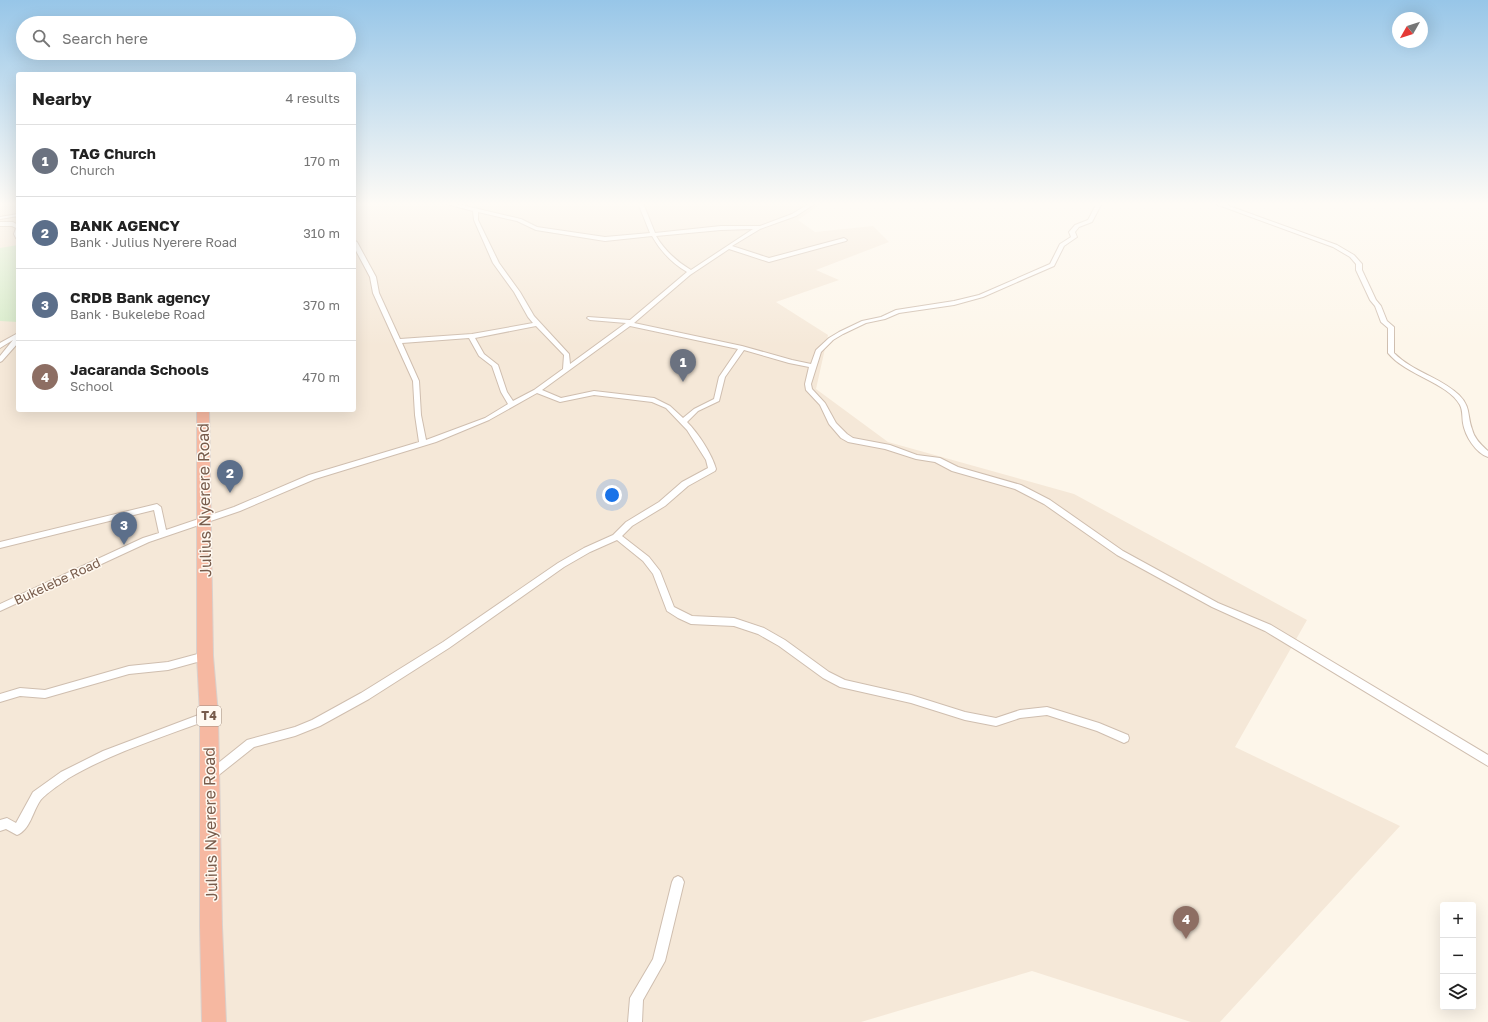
<!DOCTYPE html>
<html lang="en">
<head>
<meta charset="utf-8">
<style>
	:root { --surface:#fff; --page:#f6f6f6; --text:#222; --muted:#767676; --line:#e0e0e0; --accent:#e67250 }
	body { margin:0; font-family:"Golos Text",sans-serif; background:var(--page); color:var(--text) }
	.controls { position:absolute; right:12px; bottom:12px; display:grid; overflow:hidden; border-radius:4px; box-shadow:0 4px 16px #0002 }
	.controls button { width:36px; height:36px; display:grid; place-items:center; padding:0; border:0; border-bottom:1px solid var(--line); background:var(--surface); color:var(--text); font:20px sans-serif }
	.compass { position:absolute; left:1392px; top:12px; width:36px; height:36px; border-radius:50%; background:var(--surface); box-shadow:0 4px 16px #0002; rotate:231deg }
	.you { position:absolute; left:612px; top:495px; width:14px; height:14px; margin:-10px; border:3px solid #fff; border-radius:50%; background:#1a73e8; box-shadow:0 0 0 6px #1a73e833 }
	.badge { display:grid; place-items:center; width:26px; height:26px; border-radius:50%; background:var(--accent); color:#fff; font-size:13px; font-weight:700 }
	.pin { position:absolute; translate:-50% -33px; filter:drop-shadow(0 1px 2px #0008) }
	.pin::after { content:''; position:absolute; top:21px; width:14px; height:12px; background:inherit; clip-path:polygon(0 0,100% 0,50% 100%) }
	.list { margin:0; padding:0; list-style:none }
	h2 { display:flex; justify-content:space-between; align-items:center; height:52px; margin:0; padding:0 16px; font-size:17px }
	h2 small { font-size:13px; font-weight:400; color:var(--muted) }
	.list li { display:grid; grid-template-columns:26px 1fr auto; gap:12px; align-items:center; box-sizing:border-box; height:72px; padding:0 16px; border-top:1px solid var(--line) }
	.list b { display:block; font-size:15px; white-space:nowrap }
	.list p { margin:0; font-size:13px; white-space:nowrap; color:var(--muted) }
	.list em { font-size:13px; font-style:normal; color:var(--muted) }
	.icon { flex:none; width:22px; height:22px; fill:none; stroke:currentColor; stroke-width:2; stroke-linecap:round; stroke-linejoin:round }
	.map { position:relative; flex:none; width:1488px; height:1022px; overflow:hidden }
	.search { position:absolute; background:var(--surface); box-shadow:0 4px 16px #0002; left:16px; top:16px; width:340px; height:44px; display:flex; align-items:center; gap:10px; box-sizing:border-box; padding:0 14px; border-radius:22px; color:var(--muted); font-size:15px }
	.panel { position:absolute; background:var(--surface); box-shadow:0 4px 16px #0002; left:16px; top:72px; width:340px; height:340px; border-radius:4px }
	.map>svg:first-child { display:block }
	.residential { fill:#f5e8d8 }
	.green { fill:#d6ebc8 }
	.lines { fill:none; stroke-linecap:round; stroke-linejoin:round }
	.street-casing { stroke:#cfbeaf; stroke-width:2 }
	.highway-casing { stroke:#d9d1cd; stroke-width:2 }
	.street { fill:#fff; fill-rule:evenodd }
	.highway { fill:#f6b8a1; fill-rule:evenodd }
	.labels { text-anchor:middle; stroke-width:3; stroke-linejoin:round; paint-order:stroke }
	.shield { fill:#fff9f1; stroke:#a08b7e; stroke-width:1 }
	.shield-label { font-size:12px; font-weight:bold; fill:#785c4c }
	.street-label { font-size:13px; fill:#785c4c; stroke:#fff9f1 }
	.near-street-label { font-size:16px; fill:#785c4c; stroke:#fff9f1 }
</style>
</head>
<body>
<div class="map">
<svg width="1488" height="1022" viewBox="0 0 1488 1022">
	<rect width="100%" height="100%" fill="#fdf6ea"/>
	<path class="residential" d="M 0,203 L 18,203 L 18,410 L 354,410 L 354,203 L 822,203 L 798,220 L 815,232 L 873,226 L 889,242 L 816,270 L 839,280 L 776,302 L 828,335 L 816,389 L 888,442 L 1074,494 L 1307,620 L 1235,747 L 1400,826 L 1220,1022 L 1191,1022 L 1032,971 L 861,1022 L 0,1022 Z"/>
	<path class="green" d="M 18,245 L 18,322 L 0,321 L 0,248 Z"/>
	<g class="lines">
		<g class="street-casing">
			<path id="street" d="M 443,203 L 453,203 L 521,219 L 537,227 L 605,237 L 650,233 L 638,203 L 643,203 L 655,233 L 721,226 L 760,226 L 792,214 L 810,203 L 816,203 L 796,216 L 760,229 L 732,246 L 769,258 L 844,238 L 847,240 L 846,241 L 769,262 L 729,249 L 690,275 L 634,323 L 742,346 L 792,360 L 811,364 L 816,350 L 829,338 L 839,332 L 862,321 L 881,317 L 896,310 L 954,301 L 979,295 L 1050,264 L 1060,244 L 1071,237 L 1069,232 L 1075,225 L 1088,220 L 1097,203 L 1102,203 L 1092,222 L 1079,227 L 1075,232 L 1077,237 L 1064,246 L 1054,266 L 983,297 L 954,305 L 899,313 L 885,319 L 866,323 L 843,334 L 833,340 L 821,352 L 811,384 L 812,389 L 825,403 L 836,423 L 847,434 L 853,438 L 890,445 L 917,455 L 940,458 L 958,467 L 1021,485 L 1050,500 L 1123,551 L 1218,603 L 1271,625 L 1488,755 L 1488,766 L 1265,631 L 1212,607 L 1117,555 L 1044,504 L 1015,489 L 952,471 L 935,462 L 916,459 L 885,449 L 848,442 L 841,438 L 829,424 L 820,405 L 806,390 L 805,384 L 809,367 L 789,363 L 744,350 L 725,377 L 719,401 L 698,411 L 687,422 C 698,433 712,454 716,469 L 715,471 L 688,486 L 665,506 L 632,526 L 622,536 L 649,557 L 660,571 L 674,607 L 692,616 L 734,618 L 764,628 L 785,640 L 829,672 L 845,680 L 911,695 L 965,712 L 996,718 L 1020,710 L 1047,707 L 1099,723 L 1128,735 L 1129,738 L 1128,741 L 1124,743 L 1097,731 L 1047,715 L 1020,718 L 996,726 L 965,720 L 911,703 L 840,687 L 823,678 L 779,646 L 758,634 L 734,626 L 691,624 L 678,618 L 667,611 L 653,574 L 643,561 L 617,540 L 590,552 L 564,567 L 449,648 L 369,699 L 320,726 L 295,736 L 254,747 L 215,778 L 211,780 L 207,778 L 206,775 L 207,772 L 247,740 L 295,727 L 312,720 L 361,693 L 443,642 L 558,563 L 584,548 L 613,535 L 626,522 L 659,502 L 682,482 L 708,468 L 706,460 L 687,430 L 666,408 L 652,402 L 594,395 L 560,402 L 537,393 L 489,420 L 436,442 L 315,479 L 240,511 L 149,542 L 0,611 L 0,604 L 143,538 L 159,533 L 154,510 L 0,548 L 0,542 L 157,504 L 161,507 L 166,530 L 234,507 L 309,475 L 419,442 L 415,415 L 413,381 L 373,293 L 370,277 L 354,247 L 354,240 L 357,242 L 376,277 L 379,293 L 400,339 L 472,334 L 533,323 L 528,317 L 514,292 L 493,263 L 474,220 L 473,211 ZM 478,212 L 517,221 L 536,230 L 605,241 L 652,236 C 661,252 672,263 687,272 L 630,320 L 588,317 L 587,318 L 590,320 L 626,323 L 570,364 L 569,354 L 534,316 L 520,292 L 499,263 L 478,220 ZM 753,229 L 691,270 C 676,261 665,251 656,236 L 721,230 ZM 536,326 L 564,355 L 563,369 L 534,390 L 513,401 L 507,392 L 498,365 L 484,354 L 475,338 ZM 630,326 L 738,349 L 719,377 L 714,399 L 694,409 L 683,418 L 670,406 L 654,398 L 594,391 L 561,398 L 542,390 ZM 469,338 L 479,356 L 492,366 L 501,392 L 508,404 L 485,418 L 426,440 L 421,415 L 419,381 L 402,343 Z
				M 1213,203 L 1221,203 L 1337,245 L 1354,255 L 1362,264 L 1362,270 L 1376,300 L 1381,306 L 1387,321 L 1394,327 L 1394,353 C 1413,372 1440,377 1459,395 C 1471,407 1467,415 1472,429 C 1474,438 1481,445 1488,451 L 1488,457 C 1476,453 1465,436 1463,423 C 1462,417 1463,411 1460,405 C 1447,382 1407,376 1388,353 L 1388,328 L 1381,322 L 1375,306 L 1370,300 L 1356,270 L 1356,264 L 1350,257 L 1333,247 Z
				M 18,214 L 18,216 L 0,219 L 0,217 Z
				M 0,222 L 13,222 L 18,225 L 18,239 L 16,238 L 14,234 L 16,228 L 12,226 L 0,226 Z
				M 18,333 L 18,343 L 2,361 L 0,362 L 0,356 L 13,340 L 0,348 L 0,343 Z
				M 205,652 L 208,653 L 210,656 L 208,659 L 168,670 L 129,674 L 45,698 L 20,696 L 0,702 L 0,694 L 20,688 L 45,690 L 129,666 L 168,662 Z
				M 209,711 L 213,712 L 214,715 L 213,718 C 166,736 111,753 69,778 C 63,782 44,795 40,801 C 33,811 30,830 17,835 L 6,829 L 0,831 L 0,820 L 7,818 L 16,823 L 33,792 L 61,772 L 103,751 Z
				M 678,876 L 682,878 L 684,882 L 665,961 L 643,1000 L 642,1022 L 628,1022 L 630,998 L 653,959 L 672,882 L 674,878 Z"/>
		</g>
		<g class="highway-casing">
			<path id="highway" d="M 197,410 L 209,410 L 213,656 L 218,715 L 222,926 L 226,1022 L 202,1022 L 200,926 L 200,715 L 197,656 Z"/>
		</g>
		<use href="#street" class="street"/>
		<use href="#highway" class="highway"/>
	</g>
	<linearGradient id="sky" x2="0" y2="1"><stop stop-color="#97c6e8"/><stop offset="0.59" stop-color="#fefbf6"/><stop offset="1" stop-color="#fefbf6" stop-opacity="0"/></linearGradient>
	<rect width="1488" height="346" fill="url(#sky)"/>
	<g class="labels">
		<rect class="shield" x="197" y="706" width="24" height="20" rx="3"/>
		<g class="shield-label">
			<text x="209" y="720">T4</text>
		</g>
		<g class="street-label">
			<text transform="translate(57 581) rotate(-25)" y="5">Bukelebe Road</text>
		</g>
		<g class="near-street-label">
			<text transform="translate(204 500) rotate(-91)" y="6">Julius Nyerere Road</text>
			<text transform="translate(210 824) rotate(-91)" y="6">Julius Nyerere Road</text>
		</g>
	</g>
</svg>
<div class="controls">
<button>+</button>
<button>−</button>
<button><svg class="icon" aria-label="layers" viewBox="0 0 24 24"><path d="M12 4l9 5-9 5-9-5zM3 14l9 5 9-5"/></svg></button>
</div>
<svg class="compass" viewBox="-18 -18 36 36"><path d="M0-13l5 13h-10z" fill="#e53935"/><path d="M0 13l5-13h-10z" fill="#767676"/></svg>
<div class="you"></div>
<div class="pin badge" style="left:683px;top:382px;background:#6b7280">1</div>
<div class="pin badge" style="left:230px;top:493px;background:#5c6f8a">2</div>
<div class="pin badge" style="left:124px;top:545px;background:#5c6f8a">3</div>
<div class="pin badge" style="left:1186px;top:939px;background:#8d6e63">4</div>
<div class="search"><svg class="icon" aria-label="search" viewBox="0 0 24 24"><circle cx="10" cy="10" r="6"/><path d="M15 15l6 6"/></svg>Search here</div>
<section class="panel">
<h2>Nearby<small>4 results</small></h2>
<ul class="list">
<li><span class="badge" style="background:#6b7280">1</span><div><b>TAG Church</b><p>Church</p></div><em>170 m</em></li>
<li><span class="badge" style="background:#5c6f8a">2</span><div><b>BANK AGENCY</b><p>Bank · Julius Nyerere Road</p></div><em>310 m</em></li>
<li><span class="badge" style="background:#5c6f8a">3</span><div><b>CRDB Bank agency</b><p>Bank · Bukelebe Road</p></div><em>370 m</em></li>
<li><span class="badge" style="background:#8d6e63">4</span><div><b>Jacaranda Schools</b><p>School</p></div><em>470 m</em></li>
</ul>
</section>
</div>
</body>
</html>
